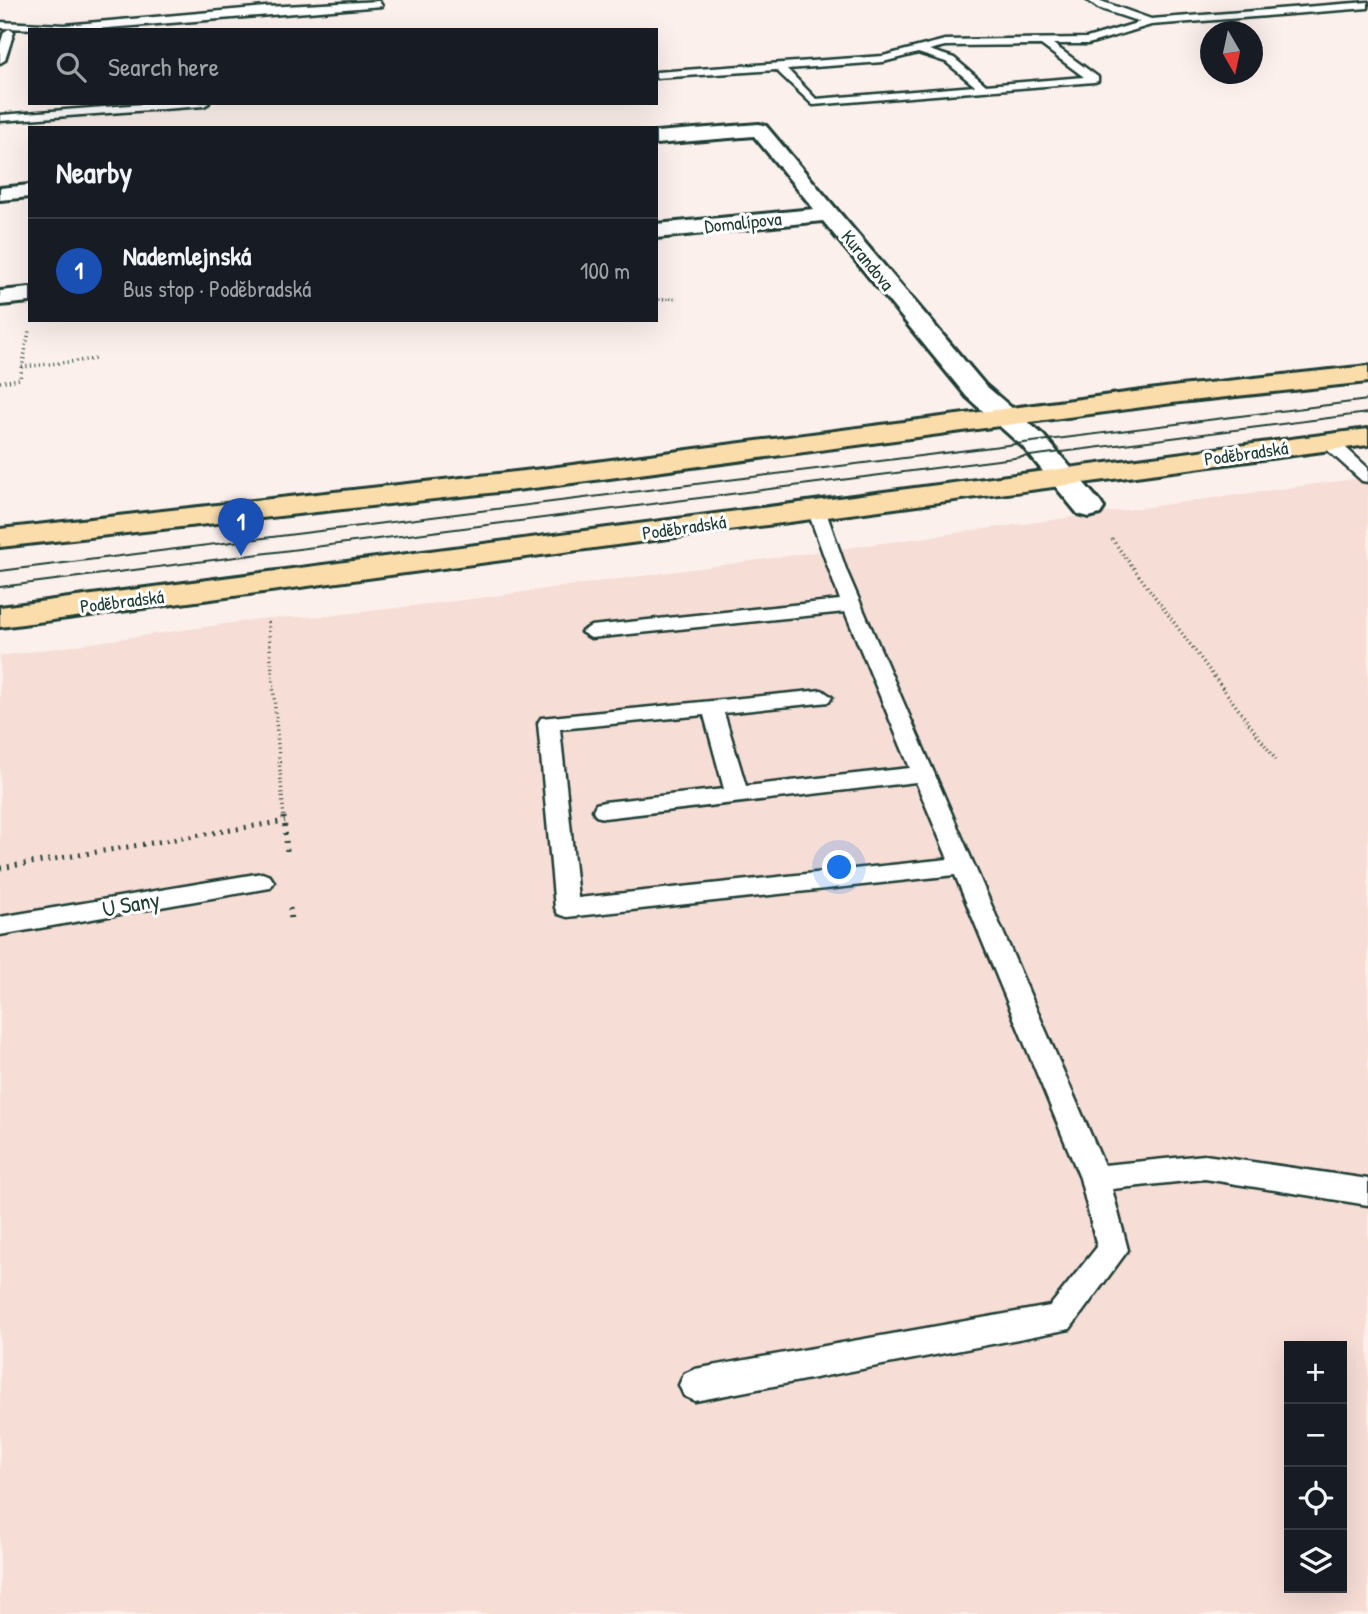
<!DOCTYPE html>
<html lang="en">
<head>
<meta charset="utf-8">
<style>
	:root { --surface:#171b24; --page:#20242c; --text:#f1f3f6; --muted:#9ea1a6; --line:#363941; --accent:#1f6fb2 }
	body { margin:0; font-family:"Patrick Hand",sans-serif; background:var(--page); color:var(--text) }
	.controls { position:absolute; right:21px; bottom:21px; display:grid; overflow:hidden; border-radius:0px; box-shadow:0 7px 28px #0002 }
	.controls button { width:63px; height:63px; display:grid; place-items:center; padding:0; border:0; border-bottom:2px solid var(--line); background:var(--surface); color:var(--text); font:35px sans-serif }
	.compass { position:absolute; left:1200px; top:21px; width:63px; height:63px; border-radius:50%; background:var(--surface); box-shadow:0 7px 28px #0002; rotate:171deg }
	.you { position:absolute; left:840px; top:868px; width:24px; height:24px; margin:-18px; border:5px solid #fff; border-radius:50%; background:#1a73e8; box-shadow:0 0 0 10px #1a73e833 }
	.badge { display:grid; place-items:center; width:46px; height:46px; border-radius:50%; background:var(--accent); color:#fff; font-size:23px; font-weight:700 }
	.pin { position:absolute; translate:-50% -58px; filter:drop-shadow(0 2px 4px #0008) }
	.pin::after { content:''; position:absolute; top:37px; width:24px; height:21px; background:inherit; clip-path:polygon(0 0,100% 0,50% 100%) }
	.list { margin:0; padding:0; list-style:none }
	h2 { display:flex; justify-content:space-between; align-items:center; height:91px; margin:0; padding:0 28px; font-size:30px }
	h2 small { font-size:23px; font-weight:400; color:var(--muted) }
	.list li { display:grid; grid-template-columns:46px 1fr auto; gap:21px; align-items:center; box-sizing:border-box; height:105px; padding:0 28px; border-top:2px solid var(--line) }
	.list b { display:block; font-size:26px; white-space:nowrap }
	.list p { margin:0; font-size:23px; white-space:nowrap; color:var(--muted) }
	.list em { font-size:23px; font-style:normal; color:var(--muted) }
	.icon { flex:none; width:38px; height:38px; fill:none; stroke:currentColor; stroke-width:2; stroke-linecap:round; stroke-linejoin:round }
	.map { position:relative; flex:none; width:1368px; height:1614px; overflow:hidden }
	.search { position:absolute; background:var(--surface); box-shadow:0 7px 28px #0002; left:28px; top:28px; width:630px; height:77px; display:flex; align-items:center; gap:18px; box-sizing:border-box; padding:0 24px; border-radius:0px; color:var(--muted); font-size:26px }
	.panel { position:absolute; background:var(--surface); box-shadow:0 7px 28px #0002; left:28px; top:126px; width:630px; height:196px; border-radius:0px }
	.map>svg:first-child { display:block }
	.built { fill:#f6ddd5; fill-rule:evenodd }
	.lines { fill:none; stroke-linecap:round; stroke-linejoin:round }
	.lane-casing { stroke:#1f3d34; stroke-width:5 }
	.street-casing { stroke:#1f3d34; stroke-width:6 }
	.primary-casing { stroke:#1f3d34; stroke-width:6 }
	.path-far2 { stroke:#1f3d34; stroke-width:2.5; stroke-dasharray:1 2.5; stroke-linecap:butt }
	.path-far1 { stroke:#1f3d34; stroke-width:3.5; stroke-dasharray:1 3.5; stroke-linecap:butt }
	.path { stroke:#1f3d34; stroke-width:5; stroke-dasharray:2 6; stroke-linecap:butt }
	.lane { fill:#fff; fill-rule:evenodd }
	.street { fill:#fff; fill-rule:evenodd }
	.primary { fill:#fbddab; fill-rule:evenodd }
	.tram { stroke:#1f3d34; stroke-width:2 }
	.labels { text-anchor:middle; stroke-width:6; stroke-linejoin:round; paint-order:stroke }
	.far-street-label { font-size:19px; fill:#1f3d34; stroke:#fff }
	.street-label { font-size:23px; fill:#1f3d34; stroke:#fff }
</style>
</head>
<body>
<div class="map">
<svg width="1368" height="1614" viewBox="0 0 1368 1614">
	<rect width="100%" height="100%" fill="#fbf0ec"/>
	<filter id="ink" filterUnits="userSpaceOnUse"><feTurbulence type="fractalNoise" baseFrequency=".0143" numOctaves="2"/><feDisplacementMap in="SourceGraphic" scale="14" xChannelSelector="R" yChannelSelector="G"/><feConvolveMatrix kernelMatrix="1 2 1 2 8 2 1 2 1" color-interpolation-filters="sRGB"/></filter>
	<g filter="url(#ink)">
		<path class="built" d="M 1368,477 L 1368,1614 L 0,1614 L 0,656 L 268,618 L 328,616 L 472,599 ZM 1289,1346 L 1342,1346 L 1342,1588 L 1289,1588 Z"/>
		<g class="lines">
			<g class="lane-casing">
				<path id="lane" d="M 1087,0 L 1098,0 L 1151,19 L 1368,2 L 1368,8 L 1151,25 L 1088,44 L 1053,44 L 1098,77 L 1098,81 L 1094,82 L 813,105 L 776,70 L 656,78 L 656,72 L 883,56 L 945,40 L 1087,38 L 1140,22 L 1098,8 ZM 1041,45 L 1084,77 L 986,85 L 954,58 L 929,50 L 945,46 ZM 918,53 L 946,62 L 975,86 L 816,99 L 787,69 L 883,62 Z
					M 379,1 L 382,6 L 83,30 L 0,28 L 0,22 L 64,25 L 266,7 Z
					M 9,29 L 14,32 L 5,60 L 0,63 L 0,45 L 4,32 Z
					M 156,103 L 209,103 L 204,106 L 0,121 L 0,115 Z
					M 1329,437 L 1335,438 L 1368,468 L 1368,482 L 1362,481 L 1323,446 L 1323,438 Z
					M 816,504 L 825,509 L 847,572 L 1104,1165 L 1205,1155 L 1368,1179 L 1368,1205 L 1205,1179 L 1112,1189 L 1128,1250 L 1070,1329 L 695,1401 L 684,1396 L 679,1385 L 684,1374 L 695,1369 L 1050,1306 L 1097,1247 L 1080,1178 L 955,875 L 567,917 L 558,914 L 555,908 L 538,723 L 541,718 L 822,690 L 832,697 L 829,702 L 724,713 L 746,786 L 910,768 L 845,612 L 591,638 L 581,632 L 591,626 L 840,600 L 807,509 ZM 704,715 L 724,789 L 604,802 L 596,804 L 593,810 L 596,816 L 604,818 L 916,782 L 948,859 L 578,898 L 560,729 Z
					M 262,873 L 270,876 L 274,882 L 270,888 L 0,935 L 0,917 Z"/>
			</g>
			<g class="street-casing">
				<path id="street" d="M 759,124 L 766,126 L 985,385 L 1043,435 L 1100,502 L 1104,508 L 1100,514 L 1089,517 L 1078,514 L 1023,447 L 967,397 L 823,221 L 656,238 L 656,224 L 814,209 L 754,136 L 656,144 L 656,132 Z
					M 30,185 L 30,197 L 0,200 L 0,188 Z
					M 30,288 L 30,302 L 0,305 L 0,291 Z"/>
			</g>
			<g class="primary-casing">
				<path id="primary" d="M 1368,366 L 1368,382 L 1180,402 L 542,487 L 0,547 L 0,529 L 542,469 L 1180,386 Z
					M 1368,429 L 1368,445 L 0,627 L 0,607 Z"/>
			</g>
			<path class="path-far2" d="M 656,300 L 677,298"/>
			<path class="path-far1" d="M 22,367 L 96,359
				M 0,382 L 20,379 L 29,331
				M 1112,539 L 1276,760
				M 268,622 L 284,819"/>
			<path class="path" d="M 284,817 L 287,851
				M 0,868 L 285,821
				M 290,908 L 291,921"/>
			<use href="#lane" class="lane"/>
			<use href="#street" class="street"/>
			<use href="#primary" class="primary"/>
			<path class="tram" d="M 0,571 L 1368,400
				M 0,587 L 1368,413"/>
		</g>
	</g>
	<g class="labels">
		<g class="far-street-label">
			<text transform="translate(743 222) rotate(-6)" y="7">Domalípova</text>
			<text transform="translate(868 260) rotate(51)" y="7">Kurandova</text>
			<text transform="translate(1246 453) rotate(-8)" y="7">Poděbradská</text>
			<text transform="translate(684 527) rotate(-8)" y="7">Poděbradská</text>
			<text transform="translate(122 601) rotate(-7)" y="7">Poděbradská</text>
		</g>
		<g class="street-label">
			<text transform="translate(131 904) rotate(-10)" y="8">U Sany</text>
		</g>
	</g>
</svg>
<div class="controls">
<button>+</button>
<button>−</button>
<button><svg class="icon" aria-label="locate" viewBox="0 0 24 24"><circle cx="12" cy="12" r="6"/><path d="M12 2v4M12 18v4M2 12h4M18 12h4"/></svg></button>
<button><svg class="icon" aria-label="layers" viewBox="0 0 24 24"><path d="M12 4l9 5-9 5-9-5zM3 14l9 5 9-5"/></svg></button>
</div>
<svg class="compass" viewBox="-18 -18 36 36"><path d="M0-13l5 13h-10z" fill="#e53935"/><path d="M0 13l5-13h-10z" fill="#9ea1a6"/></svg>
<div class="you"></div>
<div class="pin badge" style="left:241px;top:556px;background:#1a4fb4">1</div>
<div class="search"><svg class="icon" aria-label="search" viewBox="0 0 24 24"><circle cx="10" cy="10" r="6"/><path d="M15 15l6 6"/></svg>Search here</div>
<section class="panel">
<h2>Nearby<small></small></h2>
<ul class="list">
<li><span class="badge" style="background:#1a4fb4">1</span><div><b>Nademlejnská</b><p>Bus stop · Poděbradská</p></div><em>100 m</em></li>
</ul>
</section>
</div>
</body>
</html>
